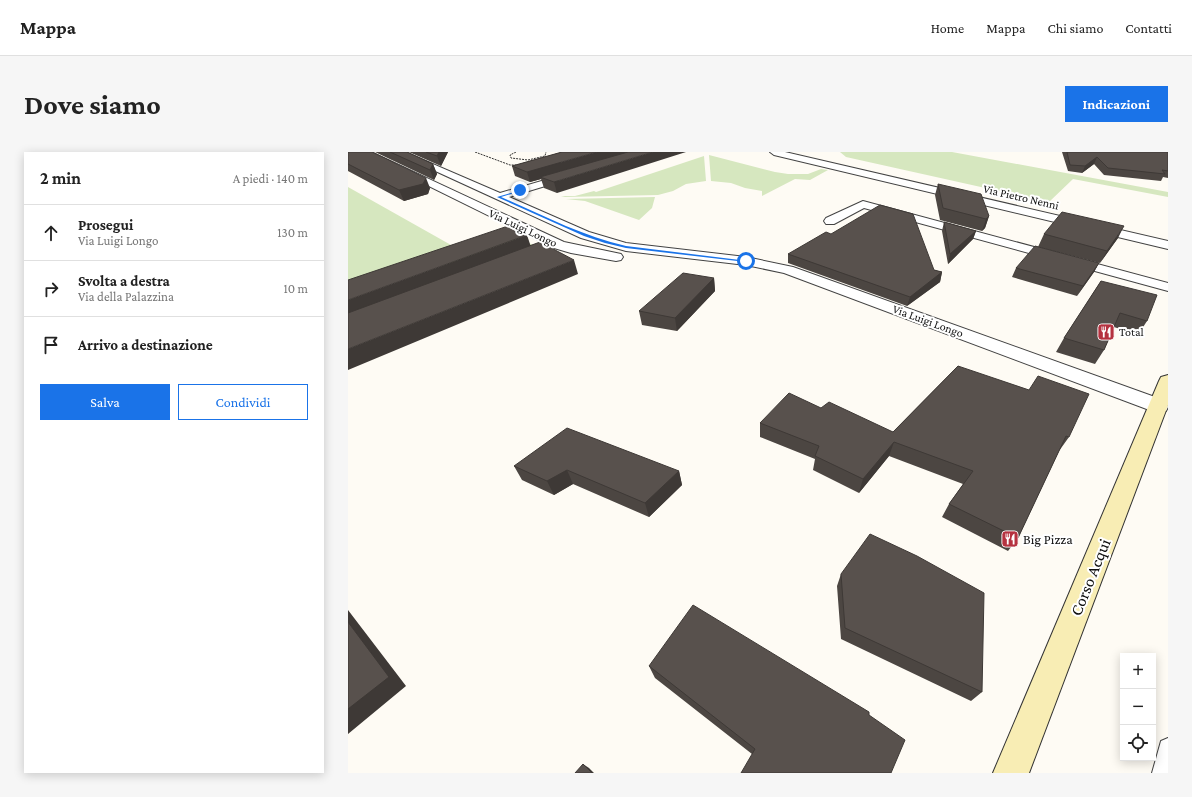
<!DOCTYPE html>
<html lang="it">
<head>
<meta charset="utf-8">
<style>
	:root { --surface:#fff; --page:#f6f6f6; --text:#222; --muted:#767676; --line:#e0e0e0; --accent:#1a73e8 }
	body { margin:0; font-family:"Crimson Pro",serif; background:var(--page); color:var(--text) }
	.controls { position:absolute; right:12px; bottom:12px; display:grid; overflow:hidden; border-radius:0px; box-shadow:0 2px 10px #0003 }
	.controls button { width:36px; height:36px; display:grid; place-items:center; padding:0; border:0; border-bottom:1px solid var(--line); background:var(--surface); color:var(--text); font:20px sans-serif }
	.stop { position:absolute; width:12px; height:12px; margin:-9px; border:3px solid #1a73e8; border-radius:50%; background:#fff }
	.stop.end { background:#1a73e8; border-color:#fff; box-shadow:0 1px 4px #0008 }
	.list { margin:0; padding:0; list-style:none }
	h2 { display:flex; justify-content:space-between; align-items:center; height:52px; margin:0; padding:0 16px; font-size:17px }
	h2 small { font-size:13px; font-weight:400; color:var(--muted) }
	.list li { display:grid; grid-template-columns:26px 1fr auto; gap:12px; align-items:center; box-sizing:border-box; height:56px; padding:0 16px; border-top:1px solid var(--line) }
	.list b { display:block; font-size:15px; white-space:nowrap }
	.list p { margin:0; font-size:13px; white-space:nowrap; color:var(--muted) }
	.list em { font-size:13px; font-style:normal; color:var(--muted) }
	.actions { display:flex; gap:8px; padding:12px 16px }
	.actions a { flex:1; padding:9px 0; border:1px solid var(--accent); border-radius:0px; text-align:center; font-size:14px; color:var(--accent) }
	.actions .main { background:var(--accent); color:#fff }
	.icon { flex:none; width:22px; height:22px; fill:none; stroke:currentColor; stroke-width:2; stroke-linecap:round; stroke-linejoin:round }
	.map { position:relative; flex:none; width:820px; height:621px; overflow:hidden; border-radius:0px }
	header { display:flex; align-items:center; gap:24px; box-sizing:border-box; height:56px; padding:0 20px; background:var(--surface); border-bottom:1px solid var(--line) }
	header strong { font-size:19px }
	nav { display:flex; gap:22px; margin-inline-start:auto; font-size:14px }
	.intro { display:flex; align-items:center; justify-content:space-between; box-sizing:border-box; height:96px; padding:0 24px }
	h1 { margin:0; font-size:28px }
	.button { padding:10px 18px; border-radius:0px; background:var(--accent); color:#fff; font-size:14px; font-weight:700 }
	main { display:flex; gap:24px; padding:0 24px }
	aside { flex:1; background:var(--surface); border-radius:0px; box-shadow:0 2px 10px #0003 }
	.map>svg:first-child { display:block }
	.green { fill:#d6e7bf }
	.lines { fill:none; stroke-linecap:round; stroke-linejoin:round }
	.lane-casing { stroke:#434343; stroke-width:2 }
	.street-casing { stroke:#434343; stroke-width:2 }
	.secondary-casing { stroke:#323232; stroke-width:2 }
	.path { stroke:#323232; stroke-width:1; stroke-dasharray:2 1; stroke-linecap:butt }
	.lane { fill:#fff; fill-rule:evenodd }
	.street { fill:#fff; fill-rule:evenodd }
	.secondary { fill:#f8edb4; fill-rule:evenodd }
	.wall { fill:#4c4642 }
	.shaded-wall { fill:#3e3936 }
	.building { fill:#58514d; stroke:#3e3936 }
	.route { fill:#1a73e8 }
	.labels { text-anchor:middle; stroke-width:4; stroke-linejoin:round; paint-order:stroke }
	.far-street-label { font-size:12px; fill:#101010; stroke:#fff }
	.far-poi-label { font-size:12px; fill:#101010; stroke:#fff; text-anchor:start }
	.poi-label { font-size:14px; fill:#101010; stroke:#fff; text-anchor:start }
	.near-street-label { font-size:17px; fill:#101010; stroke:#fff }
</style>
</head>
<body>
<header>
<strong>Mappa</strong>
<nav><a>Home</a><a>Mappa</a><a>Chi siamo</a><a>Contatti</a></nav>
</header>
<div class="intro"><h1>Dove siamo</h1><a class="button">Indicazioni</a></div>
<main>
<aside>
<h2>2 min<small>A piedi · 140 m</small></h2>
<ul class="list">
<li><svg class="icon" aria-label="ahead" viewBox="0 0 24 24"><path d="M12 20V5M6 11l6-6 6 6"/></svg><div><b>Prosegui</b><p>Via Luigi Longo</p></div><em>130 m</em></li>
<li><svg class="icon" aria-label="right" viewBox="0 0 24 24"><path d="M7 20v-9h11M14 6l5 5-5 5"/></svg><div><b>Svolta a destra</b><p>Via della Palazzina</p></div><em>10 m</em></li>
<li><svg class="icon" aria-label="arrive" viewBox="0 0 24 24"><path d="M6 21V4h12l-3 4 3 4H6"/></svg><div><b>Arrivo a destinazione</b></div></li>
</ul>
<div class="actions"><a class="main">Salva</a><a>Condividi</a></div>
</aside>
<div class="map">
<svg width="820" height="621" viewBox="0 0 820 621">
	<rect width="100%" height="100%" fill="#fefbf4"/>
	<path class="green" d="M 492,0 L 604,0 L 820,40 L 820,45 L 725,27 L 701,50 L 498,5 Z
		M 361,3 L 427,20 L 440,22 L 460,22 L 473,17 L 480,18 L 462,28 L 447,27 L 414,44 L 414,39 L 397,36 L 383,31 L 363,29 Z
		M 356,4 L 358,29 L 338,32 L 325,39 L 310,43 L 217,45 L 213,44 L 227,44 L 246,39 L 248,40 Z
		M 0,35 L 103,93 L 169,85 L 187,94 L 0,133 Z
		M 307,45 L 304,56 L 291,68 L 237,49 L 218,47 Z"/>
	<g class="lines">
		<g class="lane-casing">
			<path id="lane" d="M 820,586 L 820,621 L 804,621 L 813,589 Z"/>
		</g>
		<g class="street-casing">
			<path id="street" d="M 12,0 L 23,0 L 216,90 L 273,102 L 275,105 L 273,108 L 268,109 L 223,101 L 206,96 Z
				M 46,0 L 57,0 L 152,41 L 221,21 L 227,21 L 229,23 L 227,25 L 161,45 L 241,80 L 278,91 L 398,105 L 445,115 L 818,249 L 820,255 L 818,259 L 811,260 L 804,259 L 436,121 L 398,113 L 278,99 L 233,86 Z
				M 422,0 L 437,0 L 820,89 L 820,97 L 426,3 Z
				M 515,49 L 820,131 L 820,139 L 516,56 L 486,72 L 478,72 L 476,69 L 478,66 Z"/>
		</g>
		<g class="secondary-casing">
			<path id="secondary" d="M 820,223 L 820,253 L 681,621 L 645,621 L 811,229 L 813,225 Z"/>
		</g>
		<path class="path" d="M 127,0 L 162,13 L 168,13
			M 168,0 L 162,3 L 163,6 L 180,8 L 197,4 L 198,0"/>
		<use href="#lane" class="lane"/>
		<use href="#street" class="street"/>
		<use href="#secondary" class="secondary"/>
	</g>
	<path class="wall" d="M 0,0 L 82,36 L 80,42 L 56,49 L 0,19 Z
		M 27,0 L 59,0 L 85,12 L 89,22 L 86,28 Z
		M 61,0 L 100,0 L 93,14 Z
		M 214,0 L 209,41 L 196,36 L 193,27 L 182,30 L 167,24 L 164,14 Z
		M 714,0 L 820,0 L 820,26 L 815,25 L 813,29 L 756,23 L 746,12 L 734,21 L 720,19 Z
		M 590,32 L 641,64 L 637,76 L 634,79 L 592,68 L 587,43 Z
		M 596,70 L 628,79 L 625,87 L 600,112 L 594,79 Z
		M 696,82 L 770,86 L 752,111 L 690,95 Z
		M 440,102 L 586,118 L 594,120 L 592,130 L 559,154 L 440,111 Z
		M 751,111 L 746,120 L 729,144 L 664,125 L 668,116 Z
		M 366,126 L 367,139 L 329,179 L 294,173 L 291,159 Z
		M 753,129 L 799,169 L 790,183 L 766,175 L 756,198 L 747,212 L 708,200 L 716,186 Z
		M 610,214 L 721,285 L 711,299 L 670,386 L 660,399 L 594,365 L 601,352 L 615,332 L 541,304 L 511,341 L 465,318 L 467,307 L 412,285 L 412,271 L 473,256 L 545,280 Z
		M 166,314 L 331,319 L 334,333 L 301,365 L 225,332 L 206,343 L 174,328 Z
		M 493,422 L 634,540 L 623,549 L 493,487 L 489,434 Z
		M 301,514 L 521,563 L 404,602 L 307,526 Z"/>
	<path class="shaded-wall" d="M 91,0 L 100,0 L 93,14 L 89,4 Z
		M 249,0 L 286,0 L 192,25 L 193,27 L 182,30 L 179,20 Z
		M 305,0 L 338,0 L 209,41 L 206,30 Z
		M 749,5 L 746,12 L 734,21 L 737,14 Z
		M 85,12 L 89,22 L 86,28 L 82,18 Z
		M 78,26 L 82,36 L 80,42 L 56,49 L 51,38 Z
		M 641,64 L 637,76 L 634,79 L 638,67 Z
		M 776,74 L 770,86 L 752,111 L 759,99 Z
		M 628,79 L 625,87 L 600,112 L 602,102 Z
		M 179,83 L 184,98 L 0,167 L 0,148 Z
		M 226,108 L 230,122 L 0,218 L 0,197 Z
		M 751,111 L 746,120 L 729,144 L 735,134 Z
		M 594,120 L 592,130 L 559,154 L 562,145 Z
		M 366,126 L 367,139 L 329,179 L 327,166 Z
		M 546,290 L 541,304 L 511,341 L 515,327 Z
		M 219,318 L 225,332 L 206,343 L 199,329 Z
		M 331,319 L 334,333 L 301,365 L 297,351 Z
		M 0,458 L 58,534 L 0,582 Z
		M 235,612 L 241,616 L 246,621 L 244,621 Z"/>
	<path class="building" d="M 0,0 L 24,0 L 78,26 L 75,32 L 51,38 L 0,12 Z
		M 42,0 L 59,0 L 85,12 L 82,18 Z
		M 78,0 L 91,0 L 89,4 Z
		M 214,0 L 249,0 L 179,20 L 164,14 Z
		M 280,0 L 305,0 L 206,30 L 192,25 Z
		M 719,0 L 820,0 L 820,19 L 814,18 L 817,22 L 760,16 L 749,5 L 737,14 L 722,13 Z
		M 590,32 L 633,42 L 641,64 L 638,67 L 595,56 Z
		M 532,53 L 565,62 L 586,118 L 594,120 L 562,145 L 440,102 L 478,80 L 483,82 Z
		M 714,60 L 776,74 L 759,99 L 696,82 Z
		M 596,70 L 628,79 L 602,102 Z
		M 160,74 L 179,83 L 0,148 L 0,128 Z
		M 192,90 L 226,108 L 0,197 L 0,161 Z
		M 687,94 L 751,111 L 735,134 L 668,116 Z
		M 335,121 L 366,126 L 327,166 L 291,159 Z
		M 753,129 L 809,143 L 799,169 L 772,161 L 756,198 L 716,186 Z
		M 610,214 L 681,238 L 690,224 L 741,242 L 721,285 L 718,284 L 670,386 L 601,352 L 625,319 L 546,290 L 515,327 L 467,304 L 471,294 L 412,271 L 441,241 L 473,256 L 481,250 L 545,280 Z
		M 219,276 L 331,319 L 297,351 L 219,318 L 199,329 L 166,314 Z
		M 522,382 L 569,404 L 636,441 L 634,540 L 497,476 L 493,422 Z
		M 345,453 L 521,560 L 521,563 L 557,588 L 543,621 L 393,621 L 407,597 L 301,514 Z
		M 0,470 L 41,525 L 0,557 Z
		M 235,612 L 244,621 L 227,621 Z"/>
	<path class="route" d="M 173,38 L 173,39 L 153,45 C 194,63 234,84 278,94 L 400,109 L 398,110 L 278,96 L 257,91 L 236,84 L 149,45 Z"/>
	<defs>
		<g id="restaurant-square" transform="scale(0.9)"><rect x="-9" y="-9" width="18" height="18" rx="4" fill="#b53240" stroke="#fff"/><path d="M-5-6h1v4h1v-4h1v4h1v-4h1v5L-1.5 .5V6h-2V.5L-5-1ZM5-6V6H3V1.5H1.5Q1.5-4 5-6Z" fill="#fff"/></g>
	</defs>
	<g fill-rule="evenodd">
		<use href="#restaurant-square" x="758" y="180"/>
		<use href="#restaurant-square" x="662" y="387"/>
	</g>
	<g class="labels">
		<g class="far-street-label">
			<text transform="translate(673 45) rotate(13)" y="4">Via Pietro Nenni</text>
			<text transform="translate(175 76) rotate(25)" y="4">Via Luigi Longo</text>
			<text transform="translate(580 169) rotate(20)" y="4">Via Luigi Longo</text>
		</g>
		<g class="far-poi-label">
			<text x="771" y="184">Total</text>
		</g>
		<g class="poi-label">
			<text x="675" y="392">Big Pizza</text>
		</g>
		<g class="near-street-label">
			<text transform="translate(742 425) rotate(-68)" y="6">Corso Acqui</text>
		</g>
	</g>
</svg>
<div class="controls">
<button>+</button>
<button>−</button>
<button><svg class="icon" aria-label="locate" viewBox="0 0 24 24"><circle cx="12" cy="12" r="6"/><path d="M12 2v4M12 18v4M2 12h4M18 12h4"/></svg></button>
</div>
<div class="stop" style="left:398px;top:109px"></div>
<div class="stop end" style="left:172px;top:38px"></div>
</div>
</main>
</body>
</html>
